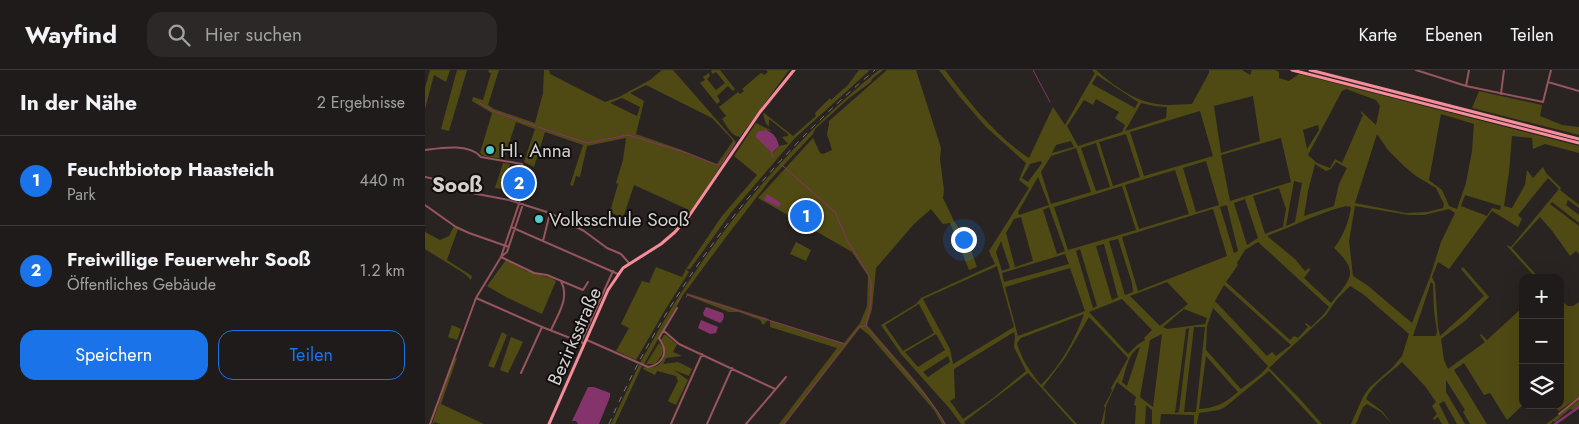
<!DOCTYPE html>
<html lang="de">
<head>
<meta charset="utf-8">
<style>
	:root { --surface:#1f1b1a; --page:#2c2827; --text:#f1f3f6; --muted:#a1a1a2; --line:#3c3939; --accent:#1a73e8 }
	body { margin:0; font-family:Jost,sans-serif; background:var(--page); color:var(--text) }
	.controls { position:absolute; right:15px; bottom:15px; display:grid; overflow:hidden; border-radius:10px; box-shadow:0 5px 20px #0002 }
	.controls button { width:45px; height:45px; display:grid; place-items:center; padding:0; border:0; border-bottom:1px solid var(--line); background:var(--surface); color:var(--text); font:25px sans-serif }
	.you { position:absolute; left:538px; top:169px; width:18px; height:18px; margin:-12px; border:4px solid #fff; border-radius:50%; background:#1a73e8; box-shadow:0 0 0 8px #1a73e833 }
	.badge { display:grid; place-items:center; width:32px; height:32px; border-radius:50%; background:var(--accent); color:#fff; font-size:16px; font-weight:700 }
	.pin { position:absolute; translate:-50% -50%; border:2px solid #fff; box-shadow:0 1px 5px #0006 }
	.list { margin:0; padding:0; list-style:none }
	h2 { display:flex; justify-content:space-between; align-items:center; height:65px; margin:0; padding:0 20px; font-size:21px }
	h2 small { font-size:16px; font-weight:400; color:var(--muted) }
	.list li { display:grid; grid-template-columns:32px 1fr auto; gap:15px; align-items:center; box-sizing:border-box; height:90px; padding:0 20px; border-top:1px solid var(--line) }
	.list b { display:block; font-size:19px; white-space:nowrap }
	.list p { margin:0; font-size:16px; white-space:nowrap; color:var(--muted) }
	.list em { font-size:16px; font-style:normal; color:var(--muted) }
	.actions { display:flex; gap:10px; padding:15px 20px }
	.actions a { flex:1; padding:11px 0; border:1px solid var(--accent); border-radius:15px; text-align:center; font-size:18px; color:var(--accent) }
	.actions .main { background:var(--accent); color:#fff }
	.icon { flex:none; width:28px; height:28px; fill:none; stroke:currentColor; stroke-width:2; stroke-linecap:round; stroke-linejoin:round }
	.map { position:relative; flex:none; width:1154px; height:354px; overflow:hidden }
	header { display:flex; align-items:center; gap:30px; box-sizing:border-box; height:70px; padding:0 25px; background:var(--surface); border-bottom:1px solid var(--line) }
	header strong { font-size:24px }
	nav { display:flex; gap:28px; margin-inline-start:auto; font-size:18px }
	.search { width:350px; height:45px; background:var(--page); display:flex; align-items:center; gap:12px; box-sizing:border-box; padding:0 18px; border-radius:15px; color:var(--muted); font-size:19px }
	main { display:flex }
	aside { flex:1; background:var(--surface) }
	.map>svg:first-child { display:block }
	.green { fill:#4f4a13; fill-rule:evenodd }
	.water { fill:#85336b }
	.lines { fill:none; stroke-linecap:round; stroke-linejoin:round }
	.stream { stroke:#85336b; stroke-width:1 }
	.canal { stroke:#85336b; stroke-width:2.5 }
	.street { stroke:#96555d; stroke-width:2 }
	.primary { stroke:#f78d9a; stroke-width:3 }
	.rail { stroke:#797573; stroke-width:1; stroke-dasharray:6 6; stroke-linecap:butt }
	.poi-dot { fill:#52cdce; stroke:#100e0d; stroke-width:2 }
	.labels { text-anchor:middle; stroke-width:4; stroke-linejoin:round; paint-order:stroke }
	.poi-label { font-size:19px; fill:#d4d1cf; stroke:#100e0d; text-anchor:start }
	.street-label { font-size:19px; fill:#d4d1cf; stroke:#100e0d }
	.quarter-label { font-size:21px; font-weight:bold; fill:#d5cecb; stroke:#100e0d }
</style>
</head>
<body>
<header>
<strong>Wayfind</strong>
<div class="search"><svg class="icon" aria-label="search" viewBox="0 0 24 24"><circle cx="10" cy="10" r="6"/><path d="M15 15l6 6"/></svg>Hier suchen</div>
<nav><a>Karte</a><a>Ebenen</a><a>Teilen</a></nav>
</header>
<main>
<aside>
<h2>In der Nähe<small>2 Ergebnisse</small></h2>
<ul class="list">
<li><span class="badge">1</span><div><b>Feuchtbiotop Haasteich</b><p>Park</p></div><em>440 m</em></li>
<li><span class="badge">2</span><div><b>Freiwillige Feuerwehr Sooß</b><p>Öffentliches Gebäude</p></div><em>1.2 km</em></li>
</ul>
<div class="actions"><a class="main">Speichern</a><a>Teilen</a></div>
</aside>
<div class="map">
<svg width="1154" height="354" viewBox="0 0 1154 354">
	<rect width="100%" height="100%" fill="#292422"/>
	<path class="green" d="M 5,0 L 25,0 L 21,12 L 9,5 L 0,39 L 0,18 Z
		M 32,0 L 42,0 L 24,61 L 16,59 Z
		M 64,0 L 74,0 L 63,35 L 69,39 L 110,53 L 118,23 L 119,0 L 124,0 L 125,4 L 180,32 L 194,27 L 225,10 L 237,0 L 248,0 L 311,72 L 269,137 L 250,159 L 249,158 L 264,140 L 209,115 L 198,148 L 185,142 L 193,114 L 191,113 L 198,90 L 201,68 L 162,76 L 155,107 L 151,106 L 148,116 L 145,115 L 158,75 L 120,62 L 109,97 L 99,92 L 110,59 L 91,52 L 79,89 L 59,86 L 55,83 L 67,43 L 47,31 L 48,27 L 58,30 L 66,3 L 63,2 ZM 221,15 L 287,48 L 306,68 L 308,71 L 292,94 L 254,79 L 211,64 L 219,31 L 205,23 ZM 197,28 L 215,37 L 212,46 L 185,33 Z
		M 288,0 L 295,0 L 310,19 L 308,21 L 303,16 L 292,26 L 295,31 L 292,34 L 275,13 L 280,10 L 278,7 L 284,3 L 285,6 L 282,9 L 291,20 L 300,13 L 291,2 L 287,4 L 286,1 Z
		M 341,0 L 364,0 L 315,67 C 306,66 302,56 297,49 L 301,46 L 294,37 L 313,22 L 315,24 L 319,21 L 317,19 L 336,3 L 339,5 L 343,2 Z
		M 434,0 L 445,0 L 370,68 L 305,144 L 265,199 L 261,199 L 264,202 L 240,240 L 211,290 L 191,281 L 204,258 L 196,254 L 217,211 L 224,213 L 231,197 L 257,207 L 261,199 L 297,146 L 332,105 L 309,86 L 331,53 L 347,61 L 341,60 L 349,82 L 354,76 L 363,74 L 357,67 L 363,66 L 363,64 L 344,49 L 344,56 L 341,54 L 338,44 L 339,43 L 368,66 L 391,46 L 390,43 L 405,28 L 406,30 L 423,15 Z
		M 454,0 L 458,0 L 447,9 L 446,12 L 423,29 L 390,59 L 388,64 L 345,110 L 301,167 L 258,225 L 219,294 L 215,293 C 231,265 246,237 264,211 C 317,131 380,60 454,0 Z
		M 462,0 L 491,0 L 516,78 L 515,89 L 519,120 L 518,128 L 529,151 L 543,172 L 552,197 L 544,200 L 525,153 L 518,154 L 506,139 L 489,154 L 451,198 L 447,239 L 442,255 C 469,287 500,318 521,354 L 517,354 L 509,340 L 444,265 L 435,258 L 360,354 L 354,354 L 412,278 L 345,257 L 345,250 L 419,273 L 435,253 L 442,236 L 443,206 L 427,182 L 333,128 L 388,68 L 395,83 L 398,84 L 407,80 L 402,64 L 404,54 L 404,51 Z
		M 514,0 L 520,0 C 544,32 570,66 604,88 L 628,37 L 640,55 L 670,3 L 667,0 L 671,0 C 688,15 709,31 732,34 C 743,36 756,34 767,34 L 784,3 L 784,0 L 817,0 L 825,5 L 827,0 L 850,0 L 854,2 L 854,8 L 864,11 L 874,4 L 1154,76 L 1154,83 L 1120,74 L 1108,79 L 1107,68 L 1087,66 L 1084,102 L 1079,136 L 1087,138 L 1100,115 L 1102,100 L 1108,108 L 1118,97 L 1121,103 L 1136,118 L 1135,120 L 1154,135 L 1154,138 L 1143,130 L 1141,135 L 1154,145 L 1154,153 L 1127,132 L 1125,134 L 1154,156 L 1154,184 L 1151,181 L 1145,186 L 1128,162 L 1115,147 L 1087,178 L 1114,208 L 1111,208 L 1081,175 L 1086,177 L 1134,119 L 1123,108 L 1093,145 L 1097,149 L 1093,157 L 1067,141 L 1024,199 L 1013,192 L 1007,207 L 1010,213 L 1013,257 L 1015,266 L 1059,226 L 1036,199 L 1038,197 L 1064,227 L 1041,250 L 1016,269 L 1019,290 L 1023,299 L 1060,272 L 1055,265 L 1056,264 L 1062,270 L 1098,237 L 1098,335 L 1082,350 L 1065,323 L 1059,325 L 1039,293 L 1029,300 L 1062,354 L 1045,354 L 1038,342 L 1040,340 L 1021,310 L 1021,322 L 1040,354 L 1032,354 L 1019,331 L 1014,334 L 1024,354 L 1017,354 L 1013,347 L 1009,350 L 1008,348 L 1012,344 L 1007,336 L 1011,332 L 1000,316 L 977,292 C 965,304 948,313 941,329 L 957,341 L 967,354 L 956,342 L 942,334 L 938,337 L 931,354 L 926,354 L 938,327 L 945,317 L 968,297 L 977,286 L 984,264 L 938,224 L 925,216 L 912,229 L 901,245 L 844,298 L 874,328 L 897,354 L 893,354 L 844,301 L 800,337 L 794,340 L 774,343 L 772,354 L 769,354 L 769,345 L 736,344 L 735,354 L 727,354 L 727,340 L 721,335 L 720,354 L 710,354 L 711,336 L 709,335 L 711,327 L 692,312 L 681,336 L 679,354 L 676,354 L 680,338 L 679,336 L 687,321 L 686,318 L 703,288 L 664,247 L 640,288 L 618,317 L 652,354 L 649,354 L 603,303 L 539,352 L 540,354 L 536,354 L 525,339 L 476,284 L 456,255 L 491,234 L 496,228 L 570,194 L 564,181 L 604,118 L 594,110 L 601,93 L 561,57 L 534,26 ZM 672,5 L 713,32 L 710,38 L 667,14 ZM 921,19 L 951,30 L 955,36 L 951,55 L 936,41 L 936,43 L 938,45 L 917,93 L 910,89 L 905,98 L 892,93 L 883,85 L 917,21 ZM 828,26 L 835,71 L 796,83 L 789,36 ZM 671,29 L 694,42 L 690,48 L 700,55 L 697,62 L 653,76 L 642,56 L 659,30 L 668,35 ZM 716,33 L 729,36 L 742,37 L 741,48 L 700,61 ZM 775,41 L 788,86 L 719,106 L 705,62 ZM 1016,44 L 1049,54 L 1047,81 L 1041,113 L 1032,139 L 1024,136 L 1017,120 L 1004,110 ZM 893,55 L 894,60 L 882,79 L 878,60 ZM 701,64 L 715,107 L 688,116 L 674,72 ZM 952,64 L 963,80 L 980,97 L 991,106 L 1011,118 L 1019,134 L 1018,138 L 1002,142 L 981,143 L 930,133 ZM 856,68 L 866,112 L 805,131 L 796,85 ZM 646,71 L 649,77 L 627,83 L 631,75 ZM 671,73 L 685,117 L 671,121 L 656,78 ZM 651,78 L 666,122 L 626,134 L 616,102 L 626,86 ZM 616,91 L 617,93 L 603,112 L 597,108 L 605,94 ZM 781,91 L 794,135 L 771,142 L 758,98 ZM 911,92 L 922,98 L 914,114 L 909,136 L 879,146 L 883,121 L 890,94 L 901,101 L 906,99 ZM 750,100 L 764,144 L 714,159 L 700,115 ZM 613,107 L 624,135 L 594,145 L 593,142 ZM 869,111 L 877,113 L 870,152 L 861,156 ZM 697,116 L 711,160 L 643,180 L 629,137 ZM 854,118 L 861,139 L 858,157 L 840,164 L 828,126 ZM 1040,125 L 1076,136 L 1075,140 L 1067,138 L 1062,146 L 1036,136 ZM 820,129 L 833,168 L 822,175 L 809,133 ZM 802,135 L 813,181 L 809,183 L 795,137 ZM 921,136 L 926,137 C 924,152 918,166 909,178 C 935,202 926,209 906,233 L 879,208 L 885,200 L 884,198 L 880,201 L 870,189 L 842,166 C 869,156 893,143 921,136 ZM 930,136 L 984,145 L 999,145 L 1024,139 L 1030,143 L 1016,172 L 1005,207 L 987,253 L 942,215 L 928,206 L 924,171 ZM 624,137 L 640,181 L 632,184 L 618,140 ZM 788,139 L 802,186 L 713,221 L 697,167 ZM 596,147 L 608,191 L 590,197 L 581,163 L 589,149 ZM 693,169 L 707,213 L 708,222 L 700,225 L 684,171 ZM 576,171 L 585,198 L 577,201 L 571,182 ZM 833,172 L 904,237 L 898,245 L 886,257 L 881,253 L 880,254 L 883,257 L 873,268 L 869,266 L 865,270 L 801,212 L 813,195 L 812,193 L 820,180 ZM 679,174 L 693,227 L 687,230 L 671,176 ZM 655,179 L 672,236 L 668,238 L 651,181 ZM 640,184 L 644,194 L 579,212 L 577,203 ZM 572,196 L 589,257 L 528,294 L 525,279 L 498,229 ZM 645,198 L 660,241 L 593,266 L 580,217 ZM 742,212 L 763,234 L 735,256 L 705,226 ZM 1006,212 L 1008,214 L 1009,241 L 1012,261 L 1011,266 L 988,266 ZM 799,215 L 866,275 L 851,286 L 847,282 L 842,286 L 790,231 ZM 697,229 L 727,260 L 719,268 L 720,270 L 712,275 L 703,284 L 664,242 ZM 494,234 L 509,263 L 478,281 L 460,255 ZM 788,238 L 843,296 L 836,304 L 816,319 L 781,280 L 782,256 ZM 759,239 L 782,248 L 780,254 L 742,259 L 738,257 ZM 659,244 C 650,270 635,296 616,315 C 605,301 596,289 592,273 L 596,268 ZM 769,257 L 780,257 L 771,342 L 759,342 ZM 764,258 L 754,342 L 750,343 L 761,259 ZM 589,262 L 590,266 L 589,277 L 601,301 L 567,329 L 538,349 L 525,331 L 530,328 L 529,299 ZM 511,264 L 520,280 L 493,297 L 480,282 ZM 737,264 L 728,337 L 715,327 L 725,270 ZM 715,277 L 702,316 L 697,312 C 701,300 703,283 715,277 ZM 523,286 L 525,292 L 503,307 L 498,302 ZM 781,286 L 813,322 C 800,333 791,338 774,339 Z
		M 1054,21 L 1117,35 L 1115,46 L 1137,55 L 1154,57 L 1154,65 L 1047,38 Z
		M 78,93 L 85,94 L 77,119 L 70,118 Z
		M 29,156 L 33,159 L 22,190 L 47,206 L 46,210 L 40,204 L 0,179 L 0,162 L 15,170 L 24,166 Z
		M 371,172 L 386,180 L 381,191 L 365,184 Z
		M 81,190 L 101,201 L 126,208 L 131,211 L 117,244 L 81,227 L 62,216 Z
		M 262,223 L 344,249 L 338,255 L 335,250 L 314,242 L 304,242 L 261,225 Z
		M 1135,230 L 1143,236 L 1148,236 L 1154,232 L 1154,327 L 1134,341 L 1128,335 L 1135,335 Z
		M 27,255 L 36,259 L 32,270 L 23,267 Z
		M 77,262 L 82,265 L 69,298 L 63,296 Z
		M 239,265 L 241,265 L 252,274 L 248,282 L 257,286 L 241,288 L 238,294 L 253,292 L 267,299 L 264,306 L 249,300 L 263,310 L 251,335 L 243,331 L 253,311 L 251,306 L 232,301 L 230,305 L 218,299 L 219,297 C 238,301 244,284 236,270 Z
		M 86,267 L 98,272 L 83,303 L 75,300 Z
		M 234,273 L 238,278 L 237,285 L 230,294 L 221,294 Z
		M 29,288 L 32,288 L 16,334 L 59,354 L 15,354 L 10,352 L 7,354 Z
		M 214,295 L 217,296 L 190,354 L 186,354 Z
		M 1154,330 L 1154,336 L 1148,340 L 1145,339 L 1130,352 L 1128,351 L 1126,354 L 1121,354 Z"/>
	<path class="water" d="M 341,60 C 349,63 352,68 354,76 L 348,82 L 346,82 L 330,66 L 334,61 Z
		M 342,124 L 356,133 L 354,137 L 339,130 Z
		M 371,137 L 387,146 L 388,150 L 381,151 L 368,143 Z
		M 281,237 L 298,243 C 300,247 298,251 295,253 L 279,246 L 278,243 Z
		M 276,250 L 293,257 L 291,263 L 285,264 L 273,258 Z
		M 163,317 L 169,317 L 185,323 L 185,327 L 174,354 L 153,354 L 151,351 L 147,351 Z"/>
	<g class="lines">
		<path class="stream" d="M 608,0 L 625,32
			M 53,32 L 68,41 L 110,56
			M 113,57 L 162,73 L 203,65 L 259,82 L 292,95 L 297,93 L 310,73
			M 346,82 L 348,87
			M 356,94 L 359,97
			M 359,97 L 410,142 L 422,170 L 444,206 L 446,213 L 446,232 L 441,256 L 498,322 L 513,342 L 520,354
			M 261,227 L 263,225 L 420,274
			M 252,233 L 256,227
			M 359,354 L 434,257 L 440,256"/>
		<path class="canal" d="M 1130,354 L 1154,337"/>
		<path class="street" d="M 991,0 L 1041,16 L 1118,32 L 1126,0
			M 1123,12 L 1154,21
			M 1041,16 L 1044,0
			M 1076,24 L 1079,0
			M 0,80 C 16,78 44,73 56,87 L 97,94 L 99,99 L 97,106 L 100,116 L 76,187 L 51,228 L 5,354
			M 0,107 L 23,112 L 47,123 L 84,130 L 125,143 L 159,161 L 182,178 L 196,184 L 204,193
			M 0,135 L 31,157 L 44,163 L 84,177
			M 86,157 L 193,204
			M 118,171 L 125,143
			M 77,186 L 82,182 L 98,134
			M 76,187 L 109,203 L 122,205 L 158,220 L 163,212
			M 51,228 L 117,257 L 158,273
			M 126,260 C 133,244 145,228 136,211
			M 239,261 L 254,274 L 350,319
			M 162,270 L 223,297 C 231,296 240,290 239,280 C 239,276 236,272 234,268 L 252,238
			M 156,272 L 188,201
			M 96,303 L 117,257
			M 1134,344 L 1154,328
			M 246,354 L 277,284
			M 282,354 L 307,298
			M 321,354 L 361,307"/>
		<path class="primary" d="M 867,0 L 1154,73
			M 885,0 L 1154,69
			M 124,354 L 183,220 L 198,198 L 236,174 L 250,162 L 264,146 L 335,42 L 369,0"/>
		<path class="rail" d="M 184,354 C 244,217 336,96 450,0"/>
	</g>
	<g class="poi-dot">
		<circle cx="65" cy="80" r="5"/>
		<circle cx="114" cy="149" r="5"/>
	</g>
	<g class="labels">
		<g class="poi-label">
			<text x="75" y="87">Hl. Anna</text>
			<text x="124" y="156">Volksschule Sooß</text>
		</g>
		<g class="street-label">
			<text transform="translate(149 266) rotate(-66)" y="7">Bezirksstraße</text>
		</g>
		<g class="quarter-label">
			<text x="32" y="122">Sooß</text>
		</g>
	</g>
</svg>
<div class="controls">
<button>+</button>
<button>−</button>
<button><svg class="icon" aria-label="layers" viewBox="0 0 24 24"><path d="M12 4l9 5-9 5-9-5zM3 14l9 5 9-5"/></svg></button>
</div>
<div class="you"></div>
<div class="pin badge" style="left:381px;top:146px">1</div>
<div class="pin badge" style="left:94px;top:113px">2</div>
</div>
</main>
</body>
</html>
